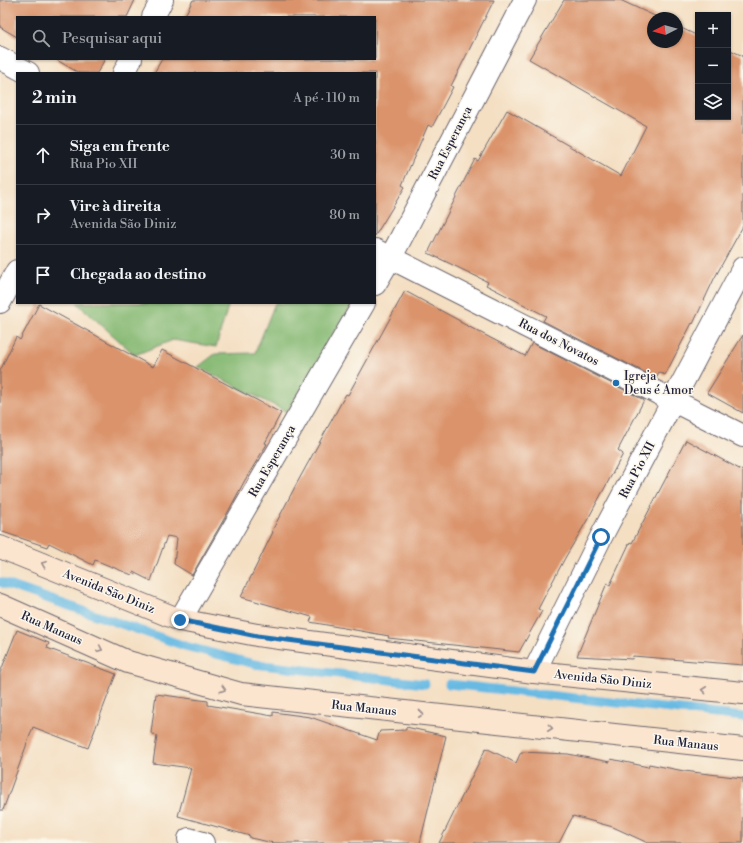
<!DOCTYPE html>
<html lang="pt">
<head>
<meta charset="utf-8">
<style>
	:root { --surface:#171b24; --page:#20242c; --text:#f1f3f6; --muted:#9ea1a6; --line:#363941 }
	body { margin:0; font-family:"Libre Bodoni",serif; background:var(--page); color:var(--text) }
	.controls { position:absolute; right:12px; top:12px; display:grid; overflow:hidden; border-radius:0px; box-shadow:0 1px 3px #0004 }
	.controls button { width:36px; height:36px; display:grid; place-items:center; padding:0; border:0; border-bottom:1px solid var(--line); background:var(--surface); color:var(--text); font:20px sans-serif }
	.compass { position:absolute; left:647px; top:12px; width:36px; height:36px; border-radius:50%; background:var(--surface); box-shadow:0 1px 3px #0004; rotate:264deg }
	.stop { position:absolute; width:12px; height:12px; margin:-9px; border:3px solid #1f6fb2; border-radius:50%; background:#fff }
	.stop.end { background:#1f6fb2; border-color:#fff; box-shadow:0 1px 4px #0008 }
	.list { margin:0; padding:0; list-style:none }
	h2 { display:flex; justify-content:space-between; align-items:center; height:52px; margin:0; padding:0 16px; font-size:17px }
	h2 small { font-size:13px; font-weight:400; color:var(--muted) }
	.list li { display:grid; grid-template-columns:26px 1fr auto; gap:12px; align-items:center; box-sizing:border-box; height:60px; padding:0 16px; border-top:1px solid var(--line) }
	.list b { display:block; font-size:15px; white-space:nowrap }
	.list p { margin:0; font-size:13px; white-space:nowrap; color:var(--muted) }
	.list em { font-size:13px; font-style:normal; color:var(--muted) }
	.icon { flex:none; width:22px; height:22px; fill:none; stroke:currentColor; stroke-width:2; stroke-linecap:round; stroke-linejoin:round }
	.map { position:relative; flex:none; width:743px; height:843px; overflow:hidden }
	.search { position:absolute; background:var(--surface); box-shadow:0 1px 3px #0004; left:16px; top:16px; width:360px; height:44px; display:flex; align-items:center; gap:10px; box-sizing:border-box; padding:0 14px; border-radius:0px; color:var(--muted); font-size:15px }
	.panel { position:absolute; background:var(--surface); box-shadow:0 1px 3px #0004; left:16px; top:72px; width:360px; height:232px; border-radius:0px }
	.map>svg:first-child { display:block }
	.forest { fill:#87ba74; stroke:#546e58 }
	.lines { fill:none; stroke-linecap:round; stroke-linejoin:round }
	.stream { stroke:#68bae3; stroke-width:9 }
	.building { fill:#da936a }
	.street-casing { stroke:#6c646b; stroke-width:24 }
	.secondary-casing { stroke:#6c646b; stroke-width:24 }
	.street { stroke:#fff; stroke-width:22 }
	.secondary { stroke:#fce5cf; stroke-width:22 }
	.oneway { stroke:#9a8d8c }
	.route { stroke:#1f6fb2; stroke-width:5 }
	.poi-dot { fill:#1f6fb2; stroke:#fbf7ec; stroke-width:1.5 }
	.labels { text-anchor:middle; stroke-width:3; stroke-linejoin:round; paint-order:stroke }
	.street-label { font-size:12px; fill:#22223b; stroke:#fbf7ec }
	.poi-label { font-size:12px; fill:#22223b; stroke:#fbf7ec; text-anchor:start }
</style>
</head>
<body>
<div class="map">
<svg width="743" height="843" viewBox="0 0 743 843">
	<rect width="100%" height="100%" fill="#fbf7ec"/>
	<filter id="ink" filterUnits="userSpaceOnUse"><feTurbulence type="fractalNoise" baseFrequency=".025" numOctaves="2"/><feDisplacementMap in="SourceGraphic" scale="8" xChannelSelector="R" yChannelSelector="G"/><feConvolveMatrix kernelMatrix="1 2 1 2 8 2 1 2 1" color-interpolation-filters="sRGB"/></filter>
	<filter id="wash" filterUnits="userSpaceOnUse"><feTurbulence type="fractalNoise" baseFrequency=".012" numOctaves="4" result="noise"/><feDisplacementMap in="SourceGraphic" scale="16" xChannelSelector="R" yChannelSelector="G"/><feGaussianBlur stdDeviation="0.9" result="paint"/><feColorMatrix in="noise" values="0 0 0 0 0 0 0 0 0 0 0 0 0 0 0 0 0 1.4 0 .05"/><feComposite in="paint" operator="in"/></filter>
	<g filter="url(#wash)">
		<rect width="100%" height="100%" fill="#f4dfc3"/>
		<path class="forest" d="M 77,303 L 229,303 L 216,347 L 173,340 L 135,355 Z
			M 275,303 L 353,303 L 287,412 L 198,367 L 215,354 L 255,353 Z"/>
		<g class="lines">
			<path class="stream" d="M 0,582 L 185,646 L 254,664 L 425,684
				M 449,684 L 743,717"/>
		</g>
		<g id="blocks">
			<path class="building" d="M 0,0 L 135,0 L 127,17 L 17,17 L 17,37 L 0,27 Z
				M 193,0 L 494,0 L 451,86 L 453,87 L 432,127 L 428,125 L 402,185 L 405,187 L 375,236 L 375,73 L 154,73 L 162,59 L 375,59 L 375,17 L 184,17 Z
				M 564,0 L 620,0 L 659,18 L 653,18 L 653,42 L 677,42 L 677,26 L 698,36 L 698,117 L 728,117 L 728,49 L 743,56 L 743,226 L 714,279 L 693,324 L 692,323 L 665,375 L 659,372 L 656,378 L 543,321 L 546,316 L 486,285 L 488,282 L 428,253 L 475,159 L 478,161 L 507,110 L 621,176 L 646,126 L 529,59 Z
				M 55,59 L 105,59 L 97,73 L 79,73 Z
				M 405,291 L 460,321 L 460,322 L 525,356 L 532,343 L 644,400 L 618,450 L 623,454 L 589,517 L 565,558 L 538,609 L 542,611 L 519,652 L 388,638 L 389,636 L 310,622 L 312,617 L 241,597 L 273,532 L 272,531 L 297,483 L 346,394 L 348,395 Z
				M 39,304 L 153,367 L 162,350 L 281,413 L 265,443 L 267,444 L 245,480 L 228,512 L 192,575 L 174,564 L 177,538 L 167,536 L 151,581 L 133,572 L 132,575 L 95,560 L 93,565 L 49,543 L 47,547 L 0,531 L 0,371 L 16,337 L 20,340 Z
				M 743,335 L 743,413 L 707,393 Z
				M 686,440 L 743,471 L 743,665 L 633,656 L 632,659 L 577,656 L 607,583 L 610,585 L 630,542 L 632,543 Z
				M 17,630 L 49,643 L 47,648 L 116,674 L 88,748 L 33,727 L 3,810 L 0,810 L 0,673 Z
				M 156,694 L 208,701 L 208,705 L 273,716 L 273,712 L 310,717 L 377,740 L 380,731 L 406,730 L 406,727 L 446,736 L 420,843 L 274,843 L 250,838 L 250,836 L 178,816 L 191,768 L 153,763 L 157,736 L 151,733 Z
				M 486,748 L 516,763 L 521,752 L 568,754 L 610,762 L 611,759 L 648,767 L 649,764 L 684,771 L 743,778 L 743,843 L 648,843 L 613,827 L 573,816 L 559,843 L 439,843 Z"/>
		</g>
	</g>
	<g filter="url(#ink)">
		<use href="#blocks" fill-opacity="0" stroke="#6c646b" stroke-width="1"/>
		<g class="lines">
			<g class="street-casing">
				<path id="street" d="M 153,17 L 162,0
					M 0,58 L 28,73
					M 124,73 L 131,59
					M 375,250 L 743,436
					M 375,284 L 391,257 L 525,0
					M 0,302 L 17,271
					M 180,620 L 364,303
					M 534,672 L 601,537 L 743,268
					M 189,839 L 203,843"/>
			</g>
			<g class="secondary-casing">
				<path id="secondary" d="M 0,547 L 180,620 L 257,635 L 534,672 L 743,693
					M 0,605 L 128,662 L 241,694 L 743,749"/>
			</g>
			<use href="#street" class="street"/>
			<use href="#secondary" class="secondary"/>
		</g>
		<defs><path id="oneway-chevron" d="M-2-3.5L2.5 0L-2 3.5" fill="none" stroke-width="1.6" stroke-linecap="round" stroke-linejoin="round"/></defs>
		<g class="oneway">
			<use href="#oneway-chevron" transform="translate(44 564) rotate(-158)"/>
			<use href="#oneway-chevron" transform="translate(100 649) rotate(24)"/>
			<use href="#oneway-chevron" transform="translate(223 689) rotate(16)"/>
			<use href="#oneway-chevron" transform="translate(704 690) rotate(-174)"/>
			<use href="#oneway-chevron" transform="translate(421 714) rotate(6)"/>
			<use href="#oneway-chevron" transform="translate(550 728) rotate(6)"/>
		</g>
	</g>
	<g class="lines" filter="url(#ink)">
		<path class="route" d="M 180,620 L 257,636 L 534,672 L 601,537"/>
	</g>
	<circle class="poi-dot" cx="616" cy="383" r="4"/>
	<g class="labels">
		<g class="street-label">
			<text transform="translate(450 143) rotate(-63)" y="4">Rua Esperança</text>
			<text transform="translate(559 342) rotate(27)" y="4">Rua dos Novatos</text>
			<text transform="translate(272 461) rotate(-60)" y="4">Rua Esperança</text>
			<text transform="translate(637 470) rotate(-62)" y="4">Rua Pio XII</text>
			<text transform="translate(109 591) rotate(22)" y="4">Avenida São Diniz</text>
			<text transform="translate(52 628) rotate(24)" y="4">Rua Manaus</text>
			<text transform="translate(603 679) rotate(6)" y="4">Avenida São Diniz</text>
			<text transform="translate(364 708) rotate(6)" y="4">Rua Manaus</text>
			<text transform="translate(686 743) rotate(6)" y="4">Rua Manaus</text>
		</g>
		<g class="poi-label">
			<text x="624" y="380">Igreja<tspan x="624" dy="14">Deus é Amor</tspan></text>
		</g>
	</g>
</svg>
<div class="controls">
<button>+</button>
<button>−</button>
<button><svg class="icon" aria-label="layers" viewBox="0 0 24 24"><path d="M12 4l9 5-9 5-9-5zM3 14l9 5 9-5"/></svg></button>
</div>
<svg class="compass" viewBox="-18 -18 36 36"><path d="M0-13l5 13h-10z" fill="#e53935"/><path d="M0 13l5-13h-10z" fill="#9ea1a6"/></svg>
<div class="stop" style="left:601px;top:537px"></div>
<div class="stop end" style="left:180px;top:620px"></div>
<div class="search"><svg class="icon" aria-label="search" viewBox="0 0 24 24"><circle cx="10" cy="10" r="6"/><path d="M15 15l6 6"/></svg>Pesquisar aqui</div>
<section class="panel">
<h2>2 min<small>A pé · 110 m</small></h2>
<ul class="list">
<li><svg class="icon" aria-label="ahead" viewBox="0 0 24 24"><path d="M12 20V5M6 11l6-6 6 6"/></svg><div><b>Siga em frente</b><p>Rua Pio XII</p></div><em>30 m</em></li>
<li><svg class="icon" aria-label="right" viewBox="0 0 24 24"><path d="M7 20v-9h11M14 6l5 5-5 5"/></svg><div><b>Vire à direita</b><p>Avenida São Diniz</p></div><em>80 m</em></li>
<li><svg class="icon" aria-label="arrive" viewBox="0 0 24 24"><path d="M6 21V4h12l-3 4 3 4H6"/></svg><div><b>Chegada ao destino</b></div></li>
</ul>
</section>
</div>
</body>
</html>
